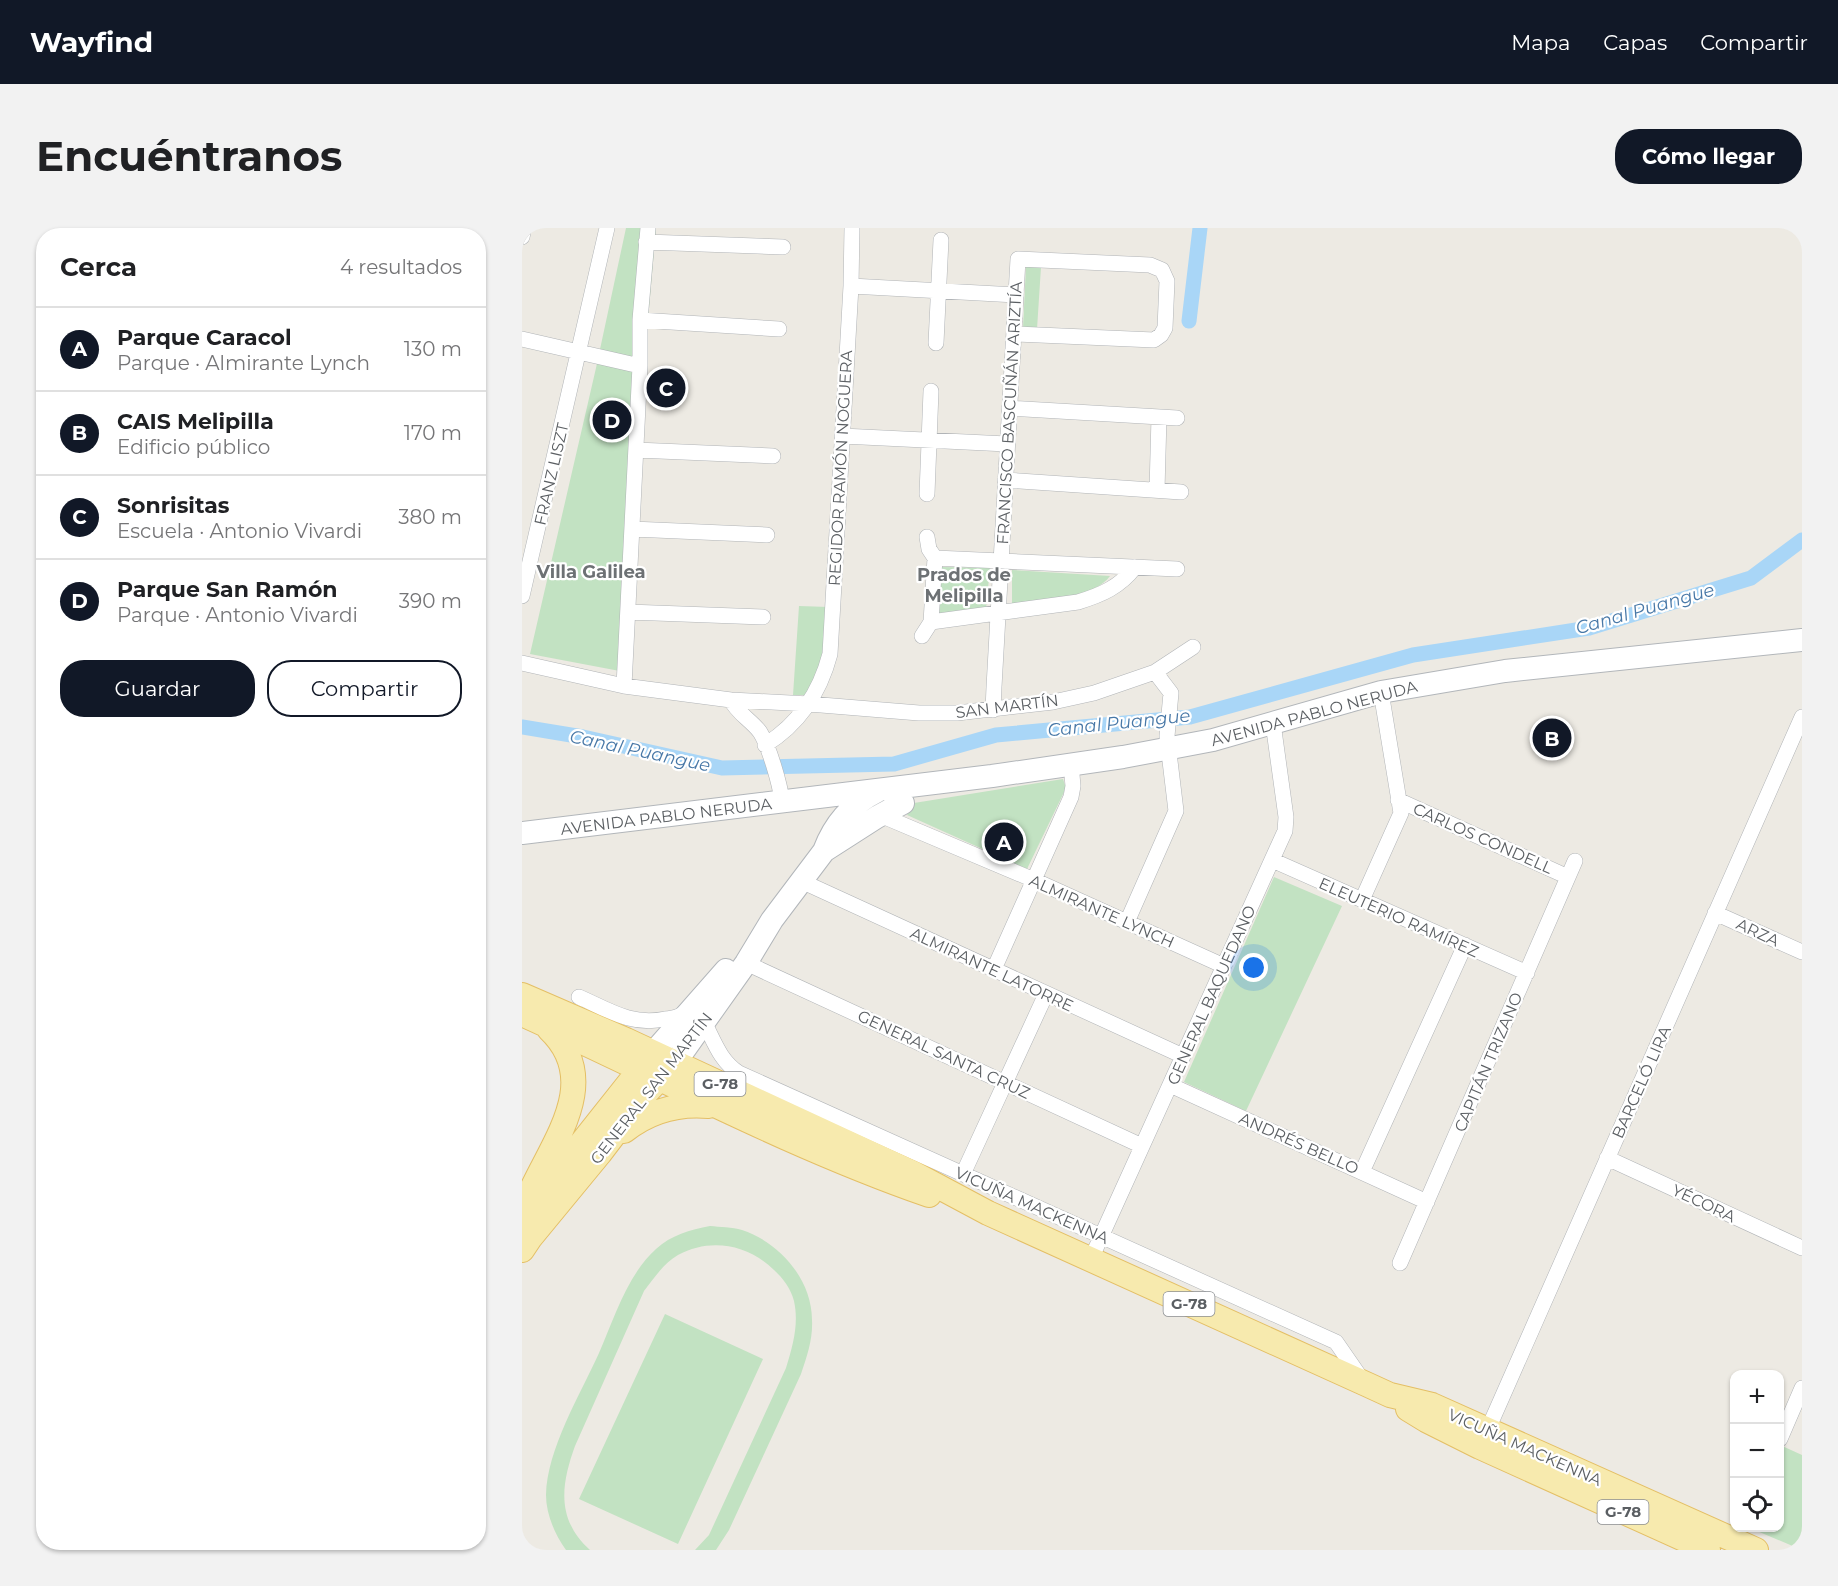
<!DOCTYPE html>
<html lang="es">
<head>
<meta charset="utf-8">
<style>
	:root { --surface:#fff; --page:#f2f2f2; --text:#202124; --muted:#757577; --line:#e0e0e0; --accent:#111827 }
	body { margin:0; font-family:Montserrat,sans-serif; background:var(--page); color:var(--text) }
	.controls { position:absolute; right:18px; bottom:18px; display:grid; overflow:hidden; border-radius:12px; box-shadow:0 2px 4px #0004 }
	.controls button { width:54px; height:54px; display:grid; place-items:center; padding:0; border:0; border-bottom:2px solid var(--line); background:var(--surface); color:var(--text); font:30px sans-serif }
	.you { position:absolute; left:732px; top:740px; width:21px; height:21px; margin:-15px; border:4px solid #fff; border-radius:50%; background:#1a73e8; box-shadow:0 0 0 9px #1a73e833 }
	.badge { display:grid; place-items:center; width:39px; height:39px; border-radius:50%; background:var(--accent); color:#fff; font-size:20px; font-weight:700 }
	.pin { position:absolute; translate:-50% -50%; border:3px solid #fff; box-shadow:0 2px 6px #0006 }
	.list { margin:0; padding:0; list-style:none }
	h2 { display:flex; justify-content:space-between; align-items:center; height:78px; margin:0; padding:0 24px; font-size:26px }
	h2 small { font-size:20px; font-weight:400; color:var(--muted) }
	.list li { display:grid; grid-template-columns:39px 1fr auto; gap:18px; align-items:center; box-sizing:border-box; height:84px; padding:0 24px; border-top:2px solid var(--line) }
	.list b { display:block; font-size:22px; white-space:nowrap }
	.list p { margin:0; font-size:20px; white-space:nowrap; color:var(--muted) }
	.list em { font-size:20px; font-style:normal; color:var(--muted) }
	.actions { display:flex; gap:12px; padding:18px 24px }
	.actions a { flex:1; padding:14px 0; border:2px solid var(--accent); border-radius:24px; text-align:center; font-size:21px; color:var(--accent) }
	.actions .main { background:var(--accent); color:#fff }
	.icon { flex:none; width:33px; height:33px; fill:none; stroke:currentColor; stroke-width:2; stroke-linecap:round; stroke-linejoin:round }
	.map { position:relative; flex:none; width:1280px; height:1322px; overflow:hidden; border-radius:24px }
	header { display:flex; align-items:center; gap:36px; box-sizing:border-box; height:84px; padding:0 30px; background:var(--accent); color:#fff }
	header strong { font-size:28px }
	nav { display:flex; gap:33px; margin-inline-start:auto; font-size:21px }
	.intro { display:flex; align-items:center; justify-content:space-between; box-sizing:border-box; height:144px; padding:0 36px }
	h1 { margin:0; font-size:42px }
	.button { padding:15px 27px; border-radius:24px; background:var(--accent); color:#fff; font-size:21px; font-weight:700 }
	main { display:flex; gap:36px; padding:0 36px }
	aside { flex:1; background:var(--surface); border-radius:24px; box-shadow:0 2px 4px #0004 }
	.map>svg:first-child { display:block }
	.green { fill:#c2e2c2 }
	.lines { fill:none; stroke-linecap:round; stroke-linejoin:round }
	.canal { stroke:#a9d6f7; stroke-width:15 }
	.minor-casing { stroke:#b1b4b7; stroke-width:16 }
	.secondary-casing { stroke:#b2b6ba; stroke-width:24 }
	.primary-casing { stroke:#e4bf65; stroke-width:26 }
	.minor { stroke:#fff; stroke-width:15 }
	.secondary { stroke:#fff; stroke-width:22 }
	.primary { stroke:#f7eaae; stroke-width:24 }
	.labels { text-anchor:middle; stroke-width:4.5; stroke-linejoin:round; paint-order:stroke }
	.shield { fill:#fff; stroke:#8c8f92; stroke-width:1.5 }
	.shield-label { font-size:15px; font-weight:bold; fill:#5b5f63 }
	.street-label { font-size:16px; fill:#5b5f63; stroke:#fff }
	.neighbourhood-label { font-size:18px; font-weight:bold; fill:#6d7174; stroke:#fff }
	.water-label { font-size:18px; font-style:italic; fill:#4878a7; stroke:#fff }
</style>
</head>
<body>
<header>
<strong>Wayfind</strong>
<nav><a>Mapa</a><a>Capas</a><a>Compartir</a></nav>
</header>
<div class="intro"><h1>Encuéntranos</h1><a class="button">Cómo llegar</a></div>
<main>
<aside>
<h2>Cerca<small>4 resultados</small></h2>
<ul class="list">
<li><span class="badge">A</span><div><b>Parque Caracol</b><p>Parque · Almirante Lynch</p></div><em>130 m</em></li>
<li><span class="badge">B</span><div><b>CAIS Melipilla</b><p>Edificio público</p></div><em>170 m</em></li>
<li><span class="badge">C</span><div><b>Sonrisitas</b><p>Escuela · Antonio Vivardi</p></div><em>380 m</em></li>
<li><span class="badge">D</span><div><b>Parque San Ramón</b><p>Parque · Antonio Vivardi</p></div><em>390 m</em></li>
</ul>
<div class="actions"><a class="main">Guardar</a><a>Compartir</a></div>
</aside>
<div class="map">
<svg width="1280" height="1322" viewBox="0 0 1280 1322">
	<rect width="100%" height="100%" fill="#edeae3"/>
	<path class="green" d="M 104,0 L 134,0 L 120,161 L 103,444 L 8,426 L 74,140 Z
		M 504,38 L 519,39 L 515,101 L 501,100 Z
		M 420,339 L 468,340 L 464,381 L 415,387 Z
		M 490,342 L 588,348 C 573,370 516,374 490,378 Z
		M 277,378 L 307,379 L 299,441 L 285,467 L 271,467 Z
		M 541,551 L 544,560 L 505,641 L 385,587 L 392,575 Z
		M 752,649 L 820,678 L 724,883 L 662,854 Z
		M 188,998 C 198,999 210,999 220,1002 C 257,1014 290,1051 290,1092 C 291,1111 285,1128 279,1146 L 207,1302 L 194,1322 L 173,1322 L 187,1307 L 264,1140 C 271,1117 277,1096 272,1073 C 269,1061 261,1050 252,1042 C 227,1017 189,1009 156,1027 C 142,1035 132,1050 122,1063 L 53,1218 C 39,1257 34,1291 68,1322 L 44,1322 C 33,1307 24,1286 24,1267 C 25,1221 58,1167 77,1125 C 92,1091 105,1047 134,1021 C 149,1007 168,1002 188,998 Z
		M 143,1086 L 241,1131 L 156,1316 L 57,1271 Z
		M 1258,1217 L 1280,1227 L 1280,1322 L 1228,1300 L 1258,1300 Z"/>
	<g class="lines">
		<path class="canal" d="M 667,93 L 678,0
			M 0,499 L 61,509 L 200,540 L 372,536 L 474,507 L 668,489 L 891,427 L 1067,400 L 1229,350 L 1280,312"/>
		<g class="minor-casing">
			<path id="minor" d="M 0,9 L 2,0
				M 124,14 L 261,19
				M 329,58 L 494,67
				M 118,92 L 257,101
				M 0,111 L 118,138
				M 414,115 L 419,12
				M 487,180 L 655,190
				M 320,208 L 485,216
				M 114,222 L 251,228
				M 483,252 L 659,264
				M 635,262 L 637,189
				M 405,266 L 409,163
				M 110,301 L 245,307
				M 413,330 L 655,341
				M 0,368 L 85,0
				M 106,384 L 241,389
				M 409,394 L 556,374 C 579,367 598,359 613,339
				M 400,408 L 409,394 L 413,330 L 407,321 L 405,309
				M 0,435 L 102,458 L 209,472 L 287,476 L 397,485 L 435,485 L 531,474 L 572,465 L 633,444 L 671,419
				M 102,458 L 118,138 L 118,92 L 126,0
				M 209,472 C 215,485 229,492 238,504 C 247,518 258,556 260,573
				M 471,482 L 472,459 L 494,67 L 496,31 L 628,37 L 640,42 L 645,53 L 643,100 L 639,107 L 632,112 L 492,106
				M 243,517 C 277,496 298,464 308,426 L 329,58 L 330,0
				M 876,572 L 1046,649
				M 358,587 L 512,652 L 702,738
				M 750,632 L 1005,745
				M 279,653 L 661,828
				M 840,672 L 879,585 L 859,464
				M 1193,685 L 1280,724
				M 605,694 L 654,583 L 645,508 L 649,465 L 633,444
				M 224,735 L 620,918
				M 472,741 L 549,569 L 551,558 L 549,536
				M 57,769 C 87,782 109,798 143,791 C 152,790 158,789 165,783
				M 182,794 C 192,813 198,833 217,845 L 814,1114 L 841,1153
				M 648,857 L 905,974
				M 1085,930 L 1280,1020
				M 840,944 L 943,717
				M 441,946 L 524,766
				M 569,1031 L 763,603 L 764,589 L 751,495
				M 878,1035 L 1053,633
				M 963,1208 L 1280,489
				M 1258,1211 L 1280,1160"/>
		</g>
		<g class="secondary-casing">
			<path id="secondary" d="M 0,605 L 470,548 L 601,529 L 691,512 L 859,464 L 983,443 L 1280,412
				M 302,623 C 312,596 328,577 354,564
				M 131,825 L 204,742
				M 153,835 L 224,735 L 250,692 L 302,623 L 355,589 L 381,575"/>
		</g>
		<g class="primary-casing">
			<path id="primary" d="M 0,767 L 104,812 L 393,946 L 466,985 L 844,1156 L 868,1167 L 910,1177 L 1234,1322
				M 0,786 C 135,847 266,918 407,967
				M 102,903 C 127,883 154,875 187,878
				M 8,965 C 32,912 81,852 27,801
				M 0,990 L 127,830
				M 0,1022 L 8,1010 L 78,925 L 123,866 L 148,840
				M 886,1181 L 904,1192 L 958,1219 L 1186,1322"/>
		</g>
		<use href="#minor" class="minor"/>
		<use href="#secondary" class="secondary"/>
		<use href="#primary" class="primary"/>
	</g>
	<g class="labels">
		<g class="shield">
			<rect x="172.5" y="844" width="51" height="24" rx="4.5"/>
			<rect x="641.5" y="1064" width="51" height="24" rx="4.5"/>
			<rect x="1075.5" y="1272" width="51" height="24" rx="4.5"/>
		</g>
		<g class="shield-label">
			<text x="198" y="861">G-78</text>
			<text x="667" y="1081">G-78</text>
			<text x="1101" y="1289">G-78</text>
		</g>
		<g class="street-label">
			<text transform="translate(487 185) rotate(-87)" y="6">FRANCISCO BASCUÑÁN ARIZTÍA</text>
			<text transform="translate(318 240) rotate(-87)" y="6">REGIDOR RAMÓN NOGUERA</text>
			<text transform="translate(29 246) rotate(-77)" y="6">FRANZ LISZT</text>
			<text transform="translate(485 478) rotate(-7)" y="6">SAN MARTÍN</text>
			<text transform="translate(792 485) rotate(-15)" y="6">AVENIDA PABLO NERUDA</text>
			<text transform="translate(144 588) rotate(-7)" y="6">AVENIDA PABLO NERUDA</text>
			<text transform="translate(961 610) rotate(24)" y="6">CARLOS CONDELL</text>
			<text transform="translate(580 683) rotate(24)" y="6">ALMIRANTE LYNCH</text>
			<text transform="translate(877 689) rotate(24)" y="6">ELEUTERIO RAMÍREZ</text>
			<text transform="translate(1236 704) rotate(25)" y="6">ARZA</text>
			<text transform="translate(470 741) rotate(25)" y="6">ALMIRANTE LATORRE</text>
			<text transform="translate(689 767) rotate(-66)" y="6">GENERAL BAQUEDANO</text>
			<text transform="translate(422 826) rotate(25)" y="6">GENERAL SANTA CRUZ</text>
			<text transform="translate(966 834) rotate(-67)" y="6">CAPITÁN TRIZANO</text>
			<text transform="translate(1119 854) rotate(-66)" y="6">BARCELÓ LIRA</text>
			<text transform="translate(129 860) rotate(-52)" y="6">GENERAL SAN MARTÍN</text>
			<text transform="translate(777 915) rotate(24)" y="6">ANDRÉS BELLO</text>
			<text transform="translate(1182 975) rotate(25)" y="6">YÉCORA</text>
			<text transform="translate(510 977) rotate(24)" y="6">VICUÑA MACKENNA</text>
			<text transform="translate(1003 1219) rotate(24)" y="6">VICUÑA MACKENNA</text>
		</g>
		<g class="neighbourhood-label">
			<text x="69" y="350">Villa Galilea</text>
			<text x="442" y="353">Prados de<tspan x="442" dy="21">Melipilla</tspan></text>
		</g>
		<g class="water-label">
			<text transform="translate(1123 381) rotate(-16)" y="6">Canal Puangue</text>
			<text transform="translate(597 495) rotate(-6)" y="6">Canal Puangue</text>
			<text transform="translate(118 523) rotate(12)" y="6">Canal Puangue</text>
		</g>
	</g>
</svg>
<div class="controls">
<button>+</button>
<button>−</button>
<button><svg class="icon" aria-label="locate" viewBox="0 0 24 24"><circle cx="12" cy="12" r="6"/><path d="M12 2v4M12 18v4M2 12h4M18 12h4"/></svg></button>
</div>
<div class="you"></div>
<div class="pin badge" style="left:482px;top:614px">A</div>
<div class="pin badge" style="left:1030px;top:510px">B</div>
<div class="pin badge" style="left:144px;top:160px">C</div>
<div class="pin badge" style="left:90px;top:192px">D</div>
</div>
</main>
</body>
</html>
